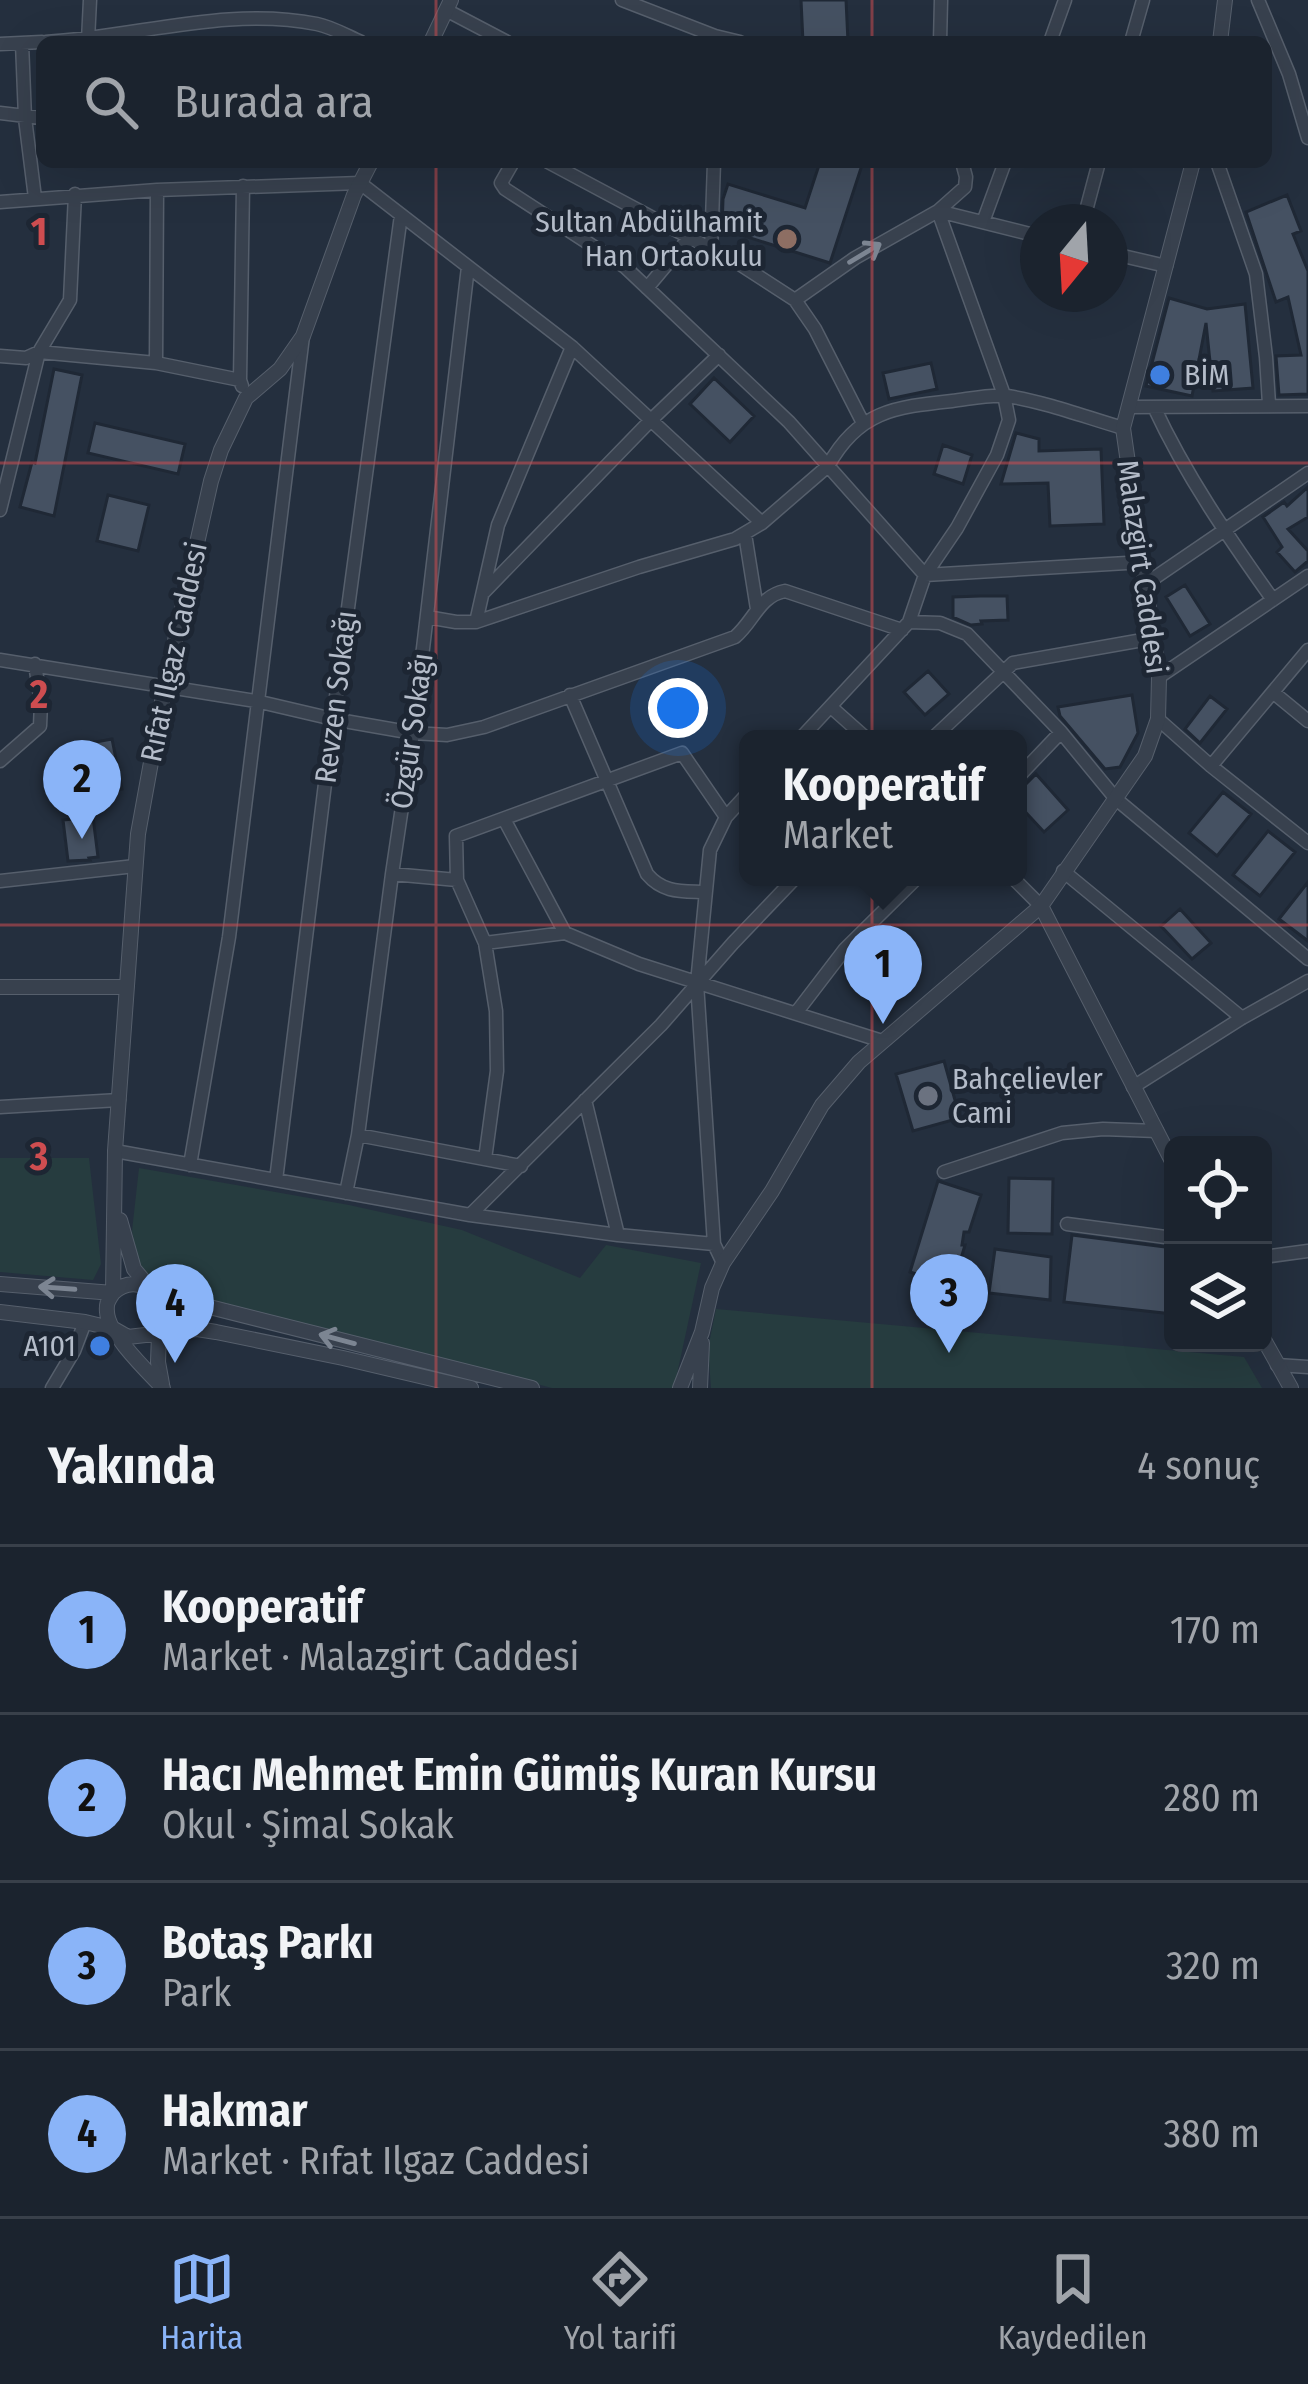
<!DOCTYPE html>
<html lang="tr">
<head>
<meta charset="utf-8">
<style>
	:root { --surface:#1b232e; --page:#242b36; --text:#f1f3f6; --muted:#a0a4aa; --line:#39404a; --accent:#8ab4f8 }
	body { margin:0; font-family:"Fira Sans Condensed",sans-serif; background:var(--page); color:var(--text) }
	.controls { position:absolute; right:36px; bottom:36px; display:grid; overflow:hidden; border-radius:18px; box-shadow:0 12px 48px #0002 }
	.controls button { width:108px; height:108px; display:grid; place-items:center; padding:0; border:0; border-bottom:3px solid var(--line); background:var(--surface); color:var(--text); font:60px sans-serif }
	.compass { position:absolute; left:1020px; top:204px; width:108px; height:108px; border-radius:50%; background:var(--surface); box-shadow:0 12px 48px #0002; rotate:198deg }
	.you { position:absolute; left:678px; top:708px; width:42px; height:42px; margin:-30px; border:9px solid #fff; border-radius:50%; background:#1a73e8; box-shadow:0 0 0 18px #1a73e833 }
	.badge { display:grid; place-items:center; width:78px; height:78px; border-radius:50%; background:var(--accent); color:#111; font-size:39px; font-weight:700 }
	.pin { position:absolute; translate:-50% -99px; filter:drop-shadow(0 3px 6px #0008) }
	.pin::after { content:''; position:absolute; top:63px; width:42px; height:36px; background:inherit; clip-path:polygon(0 0,100% 0,50% 100%) }
	.popup { position:absolute; left:739px; top:730px; width:288px; height:156px; box-sizing:border-box; display:grid; place-content:center; border-radius:18px; background:var(--surface); filter:drop-shadow(0 3px 9px #0005); font-size:39px; white-space:nowrap; color:var(--muted) }
	.popup b { font-size:45px; color:var(--text) }
	.popup::after { content:''; position:absolute; left:50%; top:100%; margin-left:-24px; border:24px solid transparent; border-top-color:var(--surface) }
	.list { margin:0; padding:0; list-style:none }
	h2 { display:flex; justify-content:space-between; align-items:center; height:156px; margin:0; padding:0 48px; font-size:51px }
	h2 small { font-size:39px; font-weight:400; color:var(--muted) }
	.list li { display:grid; grid-template-columns:78px 1fr auto; gap:36px; align-items:center; box-sizing:border-box; height:168px; padding:0 48px; border-top:3px solid var(--line) }
	.list b { display:block; font-size:45px; white-space:nowrap }
	.list p { margin:0; font-size:39px; white-space:nowrap; color:var(--muted) }
	.list em { font-size:39px; font-style:normal; color:var(--muted) }
	.icon { flex:none; width:66px; height:66px; fill:none; stroke:currentColor; stroke-width:2; stroke-linecap:round; stroke-linejoin:round }
	.map { position:relative; flex:none; width:1308px; height:1388px; overflow:hidden }
	.search { position:absolute; background:var(--surface); box-shadow:0 12px 48px #0002; left:36px; right:36px; top:36px; height:132px; display:flex; align-items:center; gap:30px; box-sizing:border-box; padding:0 42px; border-radius:18px; color:var(--muted); font-size:45px }
	.sheet { height:828px; background:var(--surface) }
	nav { display:flex; justify-content:space-around; align-items:center; box-sizing:border-box; height:168px; border-top:3px solid var(--line); background:var(--surface); font-size:33px; color:var(--muted) }
	nav a { display:grid; justify-items:center; gap:6px }
	nav .on { color:var(--accent) }
	.map>svg:first-child { display:block }
	.green { fill:#263c3f }
	.building { fill:#455162; stroke:#1f2835; stroke-width:3 }
	.lines { fill:none; stroke-linecap:round; stroke-linejoin:round }
	.minor-casing { stroke:#565f6c; stroke-width:15 }
	.tertiary-casing { stroke:#565f6c; stroke-width:16 }
	.minor { stroke:#38414e; stroke-width:12 }
	.tertiary { stroke:#38414e; stroke-width:14 }
	.oneway { stroke:#7c8592 }
	.grid { fill:none; stroke:#ce4d50; stroke-width:3; stroke-opacity:0.55 }
	.education-dot { fill:#8d6e63; stroke:#1d2633; stroke-width:4.5 }
	.shop-dot { fill:#3f7fe0; stroke:#1d2633; stroke-width:4.5 }
	.worship-dot { fill:#6b7280; stroke:#1d2633; stroke-width:4.5 }
	.labels { text-anchor:middle; stroke-width:10; stroke-linejoin:round; paint-order:stroke }
	.poi-label { font-size:30px; fill:#b4bcc9; stroke:#1d2633; text-anchor:end }
	.street-label { font-size:30px; fill:#b4bcc9; stroke:#1d2633 }
	.grid-label { font-size:39px; text-anchor:middle; font-weight:bold; fill:#ce4d50; stroke:#1d2633; stroke-width:10; stroke-linejoin:round; paint-order:stroke }
</style>
</head>
<body>
<div class="map">
<svg width="1308" height="1388" viewBox="0 0 1308 1388">
	<rect width="100%" height="100%" fill="#242f3e"/>
	<path class="green" d="M 0,1158 L 89,1158 L 101,1264 L 93,1280 L 0,1272 Z
		M 139,1168 L 349,1205 L 462,1230 L 580,1278 L 606,1245 L 701,1263 L 674,1388 L 552,1388 L 158,1286 L 139,1266 L 132,1231 Z
		M 716,1309 L 1244,1357 L 1262,1388 L 711,1388 L 708,1348 Z"/>
	<path class="building" d="M 801,0 L 846,0 L 848,42 L 803,42 Z
		M 820,162 L 863,162 L 830,263 L 722,229 L 723,199 L 728,184 L 805,208 Z
		M 1287,195 L 1301,231 L 1293,234 L 1308,271 L 1308,394 L 1279,395 L 1276,356 L 1301,355 L 1288,297 L 1276,302 L 1246,212 Z
		M 1169,298 L 1207,309 L 1245,304 L 1253,388 L 1213,391 L 1206,323 L 1192,396 L 1146,386 Z
		M 931,363 L 937,389 L 889,399 L 883,373 Z
		M 54,369 L 82,375 L 54,516 L 20,507 L 32,462 L 35,463 Z
		M 714,378 L 754,416 L 730,442 L 690,404 Z
		M 95,423 L 185,444 L 178,474 L 88,453 Z
		M 1016,433 L 1039,439 L 1039,451 L 1101,449 L 1104,524 L 1050,526 L 1048,483 L 1001,484 Z
		M 943,445 L 972,455 L 963,484 L 934,474 Z
		M 1308,487 L 1308,517 L 1288,529 L 1308,551 L 1308,561 L 1295,572 L 1277,552 L 1282,547 L 1263,517 L 1284,502 L 1287,506 Z
		M 108,495 L 149,505 L 138,551 L 97,541 Z
		M 1185,585 L 1210,624 L 1190,636 L 1166,597 Z
		M 980,596 L 1007,596 L 1008,620 L 981,621 L 982,624 L 971,625 L 953,617 L 953,597 Z
		M 928,671 L 949,694 L 925,715 L 904,692 Z
		M 1132,695 L 1138,733 L 1120,767 L 1105,769 L 1060,716 L 1058,707 Z
		M 1210,696 L 1227,709 L 1200,743 L 1185,729 Z
		M 112,739 L 122,789 L 77,797 L 68,747 Z
		M 1036,774 L 1068,810 L 1044,832 L 1018,804 L 1018,787 L 1025,785 Z
		M 1223,792 L 1251,814 L 1217,856 L 1189,833 Z
		M 93,817 L 98,857 L 89,858 L 90,860 L 68,861 L 63,820 Z
		M 1268,831 L 1295,852 L 1260,896 L 1233,875 Z
		M 1308,882 L 1308,941 L 1279,919 Z
		M 1180,909 L 1211,943 L 1192,959 L 1161,926 Z
		M 944,1061 L 960,1118 L 913,1131 L 896,1074 Z
		M 1009,1178 L 1053,1179 L 1052,1234 L 1008,1233 Z
		M 938,1181 L 981,1195 L 969,1232 L 964,1232 L 962,1245 L 965,1245 L 953,1286 L 910,1272 Z
		M 1072,1235 L 1173,1248 L 1173,1314 L 1064,1302 Z
		M 995,1249 L 1051,1257 L 1050,1300 L 989,1293 Z"/>
	<g class="lines">
		<g class="minor-casing">
			<path id="minor" d="M 622,0 L 715,36 L 740,42
				M 1258,0 L 1289,74 L 1308,138
				M 446,10 L 507,42
				M 88,40 L 90,0
				M 46,42 C 137,37 227,6 317,24 C 332,27 347,36 361,42
				M 940,42 L 941,0
				M 1050,42 L 1065,0
				M 1131,42 L 1143,0
				M 22,43 L 25,118 L 35,198
				M 0,44 L 42,42
				M 0,113 L 42,118
				M 513,162 L 501,183 L 505,189 L 625,267 L 789,422 L 925,575
				M 548,162 L 741,265 L 795,300 L 815,329 L 863,423
				M 1217,162 L 1256,274 L 1266,357 L 1269,404
				M 0,202 L 157,190 L 360,183 L 572,347 L 762,523
				M 938,211 L 1038,236
				M 983,222 L 1005,162
				M 1083,222 L 1099,162
				M 711,250 L 714,162
				M 1110,253 L 1166,266
				M 647,288 L 689,238
				M 795,300 L 855,258 L 938,211 L 965,187 L 966,177 L 962,162
				M 0,356 L 26,358 L 39,352 L 156,363 L 240,380
				M 156,363 L 157,190
				M 242,386 L 240,380 L 243,186
				M 1129,407 L 1308,406
				M 1154,407 C 1186,476 1229,538 1273,600
				M 0,510 L 39,352 L 70,300 L 75,194
				M 745,534 L 757,609
				M 925,575 L 1144,562
				M 1147,583 L 1308,473
				M 484,592 L 651,420 L 719,355
				M 427,617 L 456,622 L 476,622 L 639,567 L 735,539 L 762,523 L 828,466 C 858,411 895,407 952,401 C 969,399 990,394 1007,396 C 1046,402 1085,417 1123,428
				M 476,622 L 498,525 L 572,347
				M 909,622 L 940,623 L 967,634 L 1061,732 L 1116,799 L 1308,959
				M 0,660 L 256,701 L 333,719 L 413,733 L 447,735 L 484,727 L 735,637 C 754,621 759,596 785,591 L 902,630
				M 1159,677 L 1308,576
				M 1274,693 L 1308,721
				M 570,695 L 647,874 C 663,893 681,891 704,892
				M 831,707 L 867,739
				M 1158,719 L 1211,766 L 1308,843
				M 800,739 L 909,622 L 925,575 L 957,528 L 997,455 L 1009,420 L 1004,395 L 938,211
				M 932,739 L 1013,663 L 1154,638
				M 0,761 L 40,726 L 41,703 L 35,664
				M 1211,766 L 1308,650
				M 1018,777 L 1061,732
				M 504,819 L 565,933
				M 1063,871 L 1242,1018
				M 392,874 L 457,880
				M 1012,877 L 1041,906
				M 0,881 L 135,866
				M 485,943 L 565,933 L 639,964 L 882,1041
				M 796,1013 L 845,949 L 918,877
				M 1133,1087 L 1242,1018 L 1308,981
				M 585,1100 L 618,1235 L 714,1244
				M 0,1107 L 119,1100
				M 358,1135 L 521,1166
				M 115,1151 L 470,1215 L 661,1025 L 733,943 L 796,877
				M 485,1159 L 497,1071 L 496,1011 L 485,943 L 457,880 L 456,836 L 682,753 L 726,817
				M 190,1165 L 229,937 L 303,336
				M 944,1172 L 1062,1133 L 1103,1129 L 1157,1131
				M 276,1180 L 333,719 L 401,215
				M 346,1193 L 358,1135 L 392,874 L 413,733 L 468,267
				M 470,1215 L 618,1235
				M 1067,1224 L 1173,1238
				M 1263,1257 L 1308,1251
				M 723,1263 L 714,1244 L 697,983 L 710,850 L 726,817 L 748,793
				M 1277,1365 L 1308,1367
				M 52,1388 L 74,1351 L 85,1322"/>
		</g>
		<g class="tertiary-casing">
			<path id="tertiary" d="M 431,42 L 451,0
				M 1220,42 L 1225,0
				M 1041,906 L 1173,1163
				M 0,987 L 127,987
				M 120,1220 L 134,1269 L 154,1293 L 160,1307 L 158,1362 L 162,1384
				M 0,1284 L 113,1293
				M 113,1293 C 126,1281 140,1281 154,1293 L 532,1388
				M 0,1312 L 85,1322 L 114,1329 L 128,1337 L 197,1329 L 216,1332 L 343,1358 L 471,1388
				M 1263,1338 L 1291,1388
				M 163,1388 C 148,1372 108,1334 107,1312 C 106,1302 109,1300 113,1293 L 115,1151 L 138,834 L 165,685 L 211,481 L 221,450 L 246,398 L 280,369 L 303,336 L 354,195 L 371,162
				M 680,1388 L 702,1332 L 712,1288 L 723,1263 L 772,1191 L 822,1105 L 859,1062 L 1041,906 L 1145,756 L 1158,719 L 1159,677 L 1123,428 L 1193,162
				M 700,1388 L 702,1343"/>
		</g>
		<use href="#minor" class="minor"/>
		<use href="#tertiary" class="tertiary"/>
	</g>
	<defs><path id="oneway-shaft" d="M-6 0H5M1.5-3L5.5 0L1.5 3" fill="none" stroke-width="1.6" stroke-linecap="round" stroke-linejoin="round" transform="scale(3)"/></defs>
	<g class="oneway">
		<use href="#oneway-shaft" transform="translate(865 253) rotate(-31)"/>
		<use href="#oneway-shaft" transform="translate(57 1288) rotate(-176)"/>
		<use href="#oneway-shaft" transform="translate(337 1339) rotate(-165)"/>
	</g>
	<path class="grid" d="M 436,0 L 436,42M 872,0 L 872,42M 436,162 L 436,1388M 872,162 L 872,1388M 0,463 L 1308,463M 0,925 L 1308,925"/>
	<circle class="education-dot" cx="787" cy="239" r="12"/>
	<g class="shop-dot">
		<circle cx="1160" cy="375" r="12"/>
		<circle cx="100" cy="1346" r="12"/>
	</g>
	<circle class="worship-dot" cx="928" cy="1096" r="12"/>
	<g class="labels">
		<g class="poi-label">
			<text x="763" y="232">Sultan Abdülhamit<tspan x="763" dy="34">Han Ortaokulu</tspan></text>
			<text x="1184" y="385" text-anchor="start">BİM</text>
			<text x="952" y="1089" text-anchor="start">Bahçelievler<tspan x="952" dy="34">Cami</tspan></text>
			<text x="76" y="1356">A101</text>
		</g>
		<g class="street-label">
			<text transform="translate(1142 567) rotate(82)" y="10">Malazgirt Caddesi</text>
			<text transform="translate(174 652) rotate(-78)" y="10">Rıfat Ilgaz Caddesi</text>
			<text transform="translate(336 697) rotate(-83)" y="10">Revzen Sokağı</text>
			<text transform="translate(412 731) rotate(-82)" y="10">Özgür Sokağı</text>
		</g>
	</g>
	<g class="grid-label">
		<text x="39" y="245">1</text>
		<text x="39" y="708">2</text>
		<text x="39" y="1170">3</text>
	</g>
</svg>
<div class="controls">
<button><svg class="icon" aria-label="locate" viewBox="0 0 24 24"><circle cx="12" cy="12" r="6"/><path d="M12 2v4M12 18v4M2 12h4M18 12h4"/></svg></button>
<button><svg class="icon" aria-label="layers" viewBox="0 0 24 24"><path d="M12 4l9 5-9 5-9-5zM3 14l9 5 9-5"/></svg></button>
</div>
<svg class="compass" viewBox="-18 -18 36 36"><path d="M0-13l5 13h-10z" fill="#e53935"/><path d="M0 13l5-13h-10z" fill="#a0a4aa"/></svg>
<div class="you"></div>
<div class="pin badge" style="left:883px;top:1024px">1</div>
<div class="popup"><b>Kooperatif</b>Market</div>
<div class="pin badge" style="left:82px;top:839px">2</div>
<div class="pin badge" style="left:949px;top:1353px">3</div>
<div class="pin badge" style="left:175px;top:1363px">4</div>
<div class="search"><svg class="icon" aria-label="search" viewBox="0 0 24 24"><circle cx="10" cy="10" r="6"/><path d="M15 15l6 6"/></svg>Burada ara</div>
</div>
<section class="sheet">
<h2>Yakında<small>4 sonuç</small></h2>
<ul class="list">
<li><span class="badge">1</span><div><b>Kooperatif</b><p>Market · Malazgirt Caddesi</p></div><em>170 m</em></li>
<li><span class="badge">2</span><div><b>Hacı Mehmet Emin Gümüş Kuran Kursu</b><p>Okul · Şimal Sokak</p></div><em>280 m</em></li>
<li><span class="badge">3</span><div><b>Botaş Parkı</b><p>Park</p></div><em>320 m</em></li>
<li><span class="badge">4</span><div><b>Hakmar</b><p>Market · Rıfat Ilgaz Caddesi</p></div><em>380 m</em></li>
</ul>
</section>
<nav>
<a class="on"><svg class="icon" aria-label="map" viewBox="0 0 24 24"><path d="M3 6l6-2 6 2 6-2v14l-6 2-6-2-6 2zM9 4v14M15 6v14"/></svg>Harita</a>
<a><svg class="icon" aria-label="directions" viewBox="0 0 24 24"><path d="M12 3l9 9-9 9-9-9zM9 14v-3h6M13 9l2 2-2 2"/></svg>Yol tarifi</a>
<a><svg class="icon" aria-label="saved" viewBox="0 0 24 24"><path d="M7 4h10v16l-5-4-5 4z"/></svg>Kaydedilen</a>
</nav>
</body>
</html>
